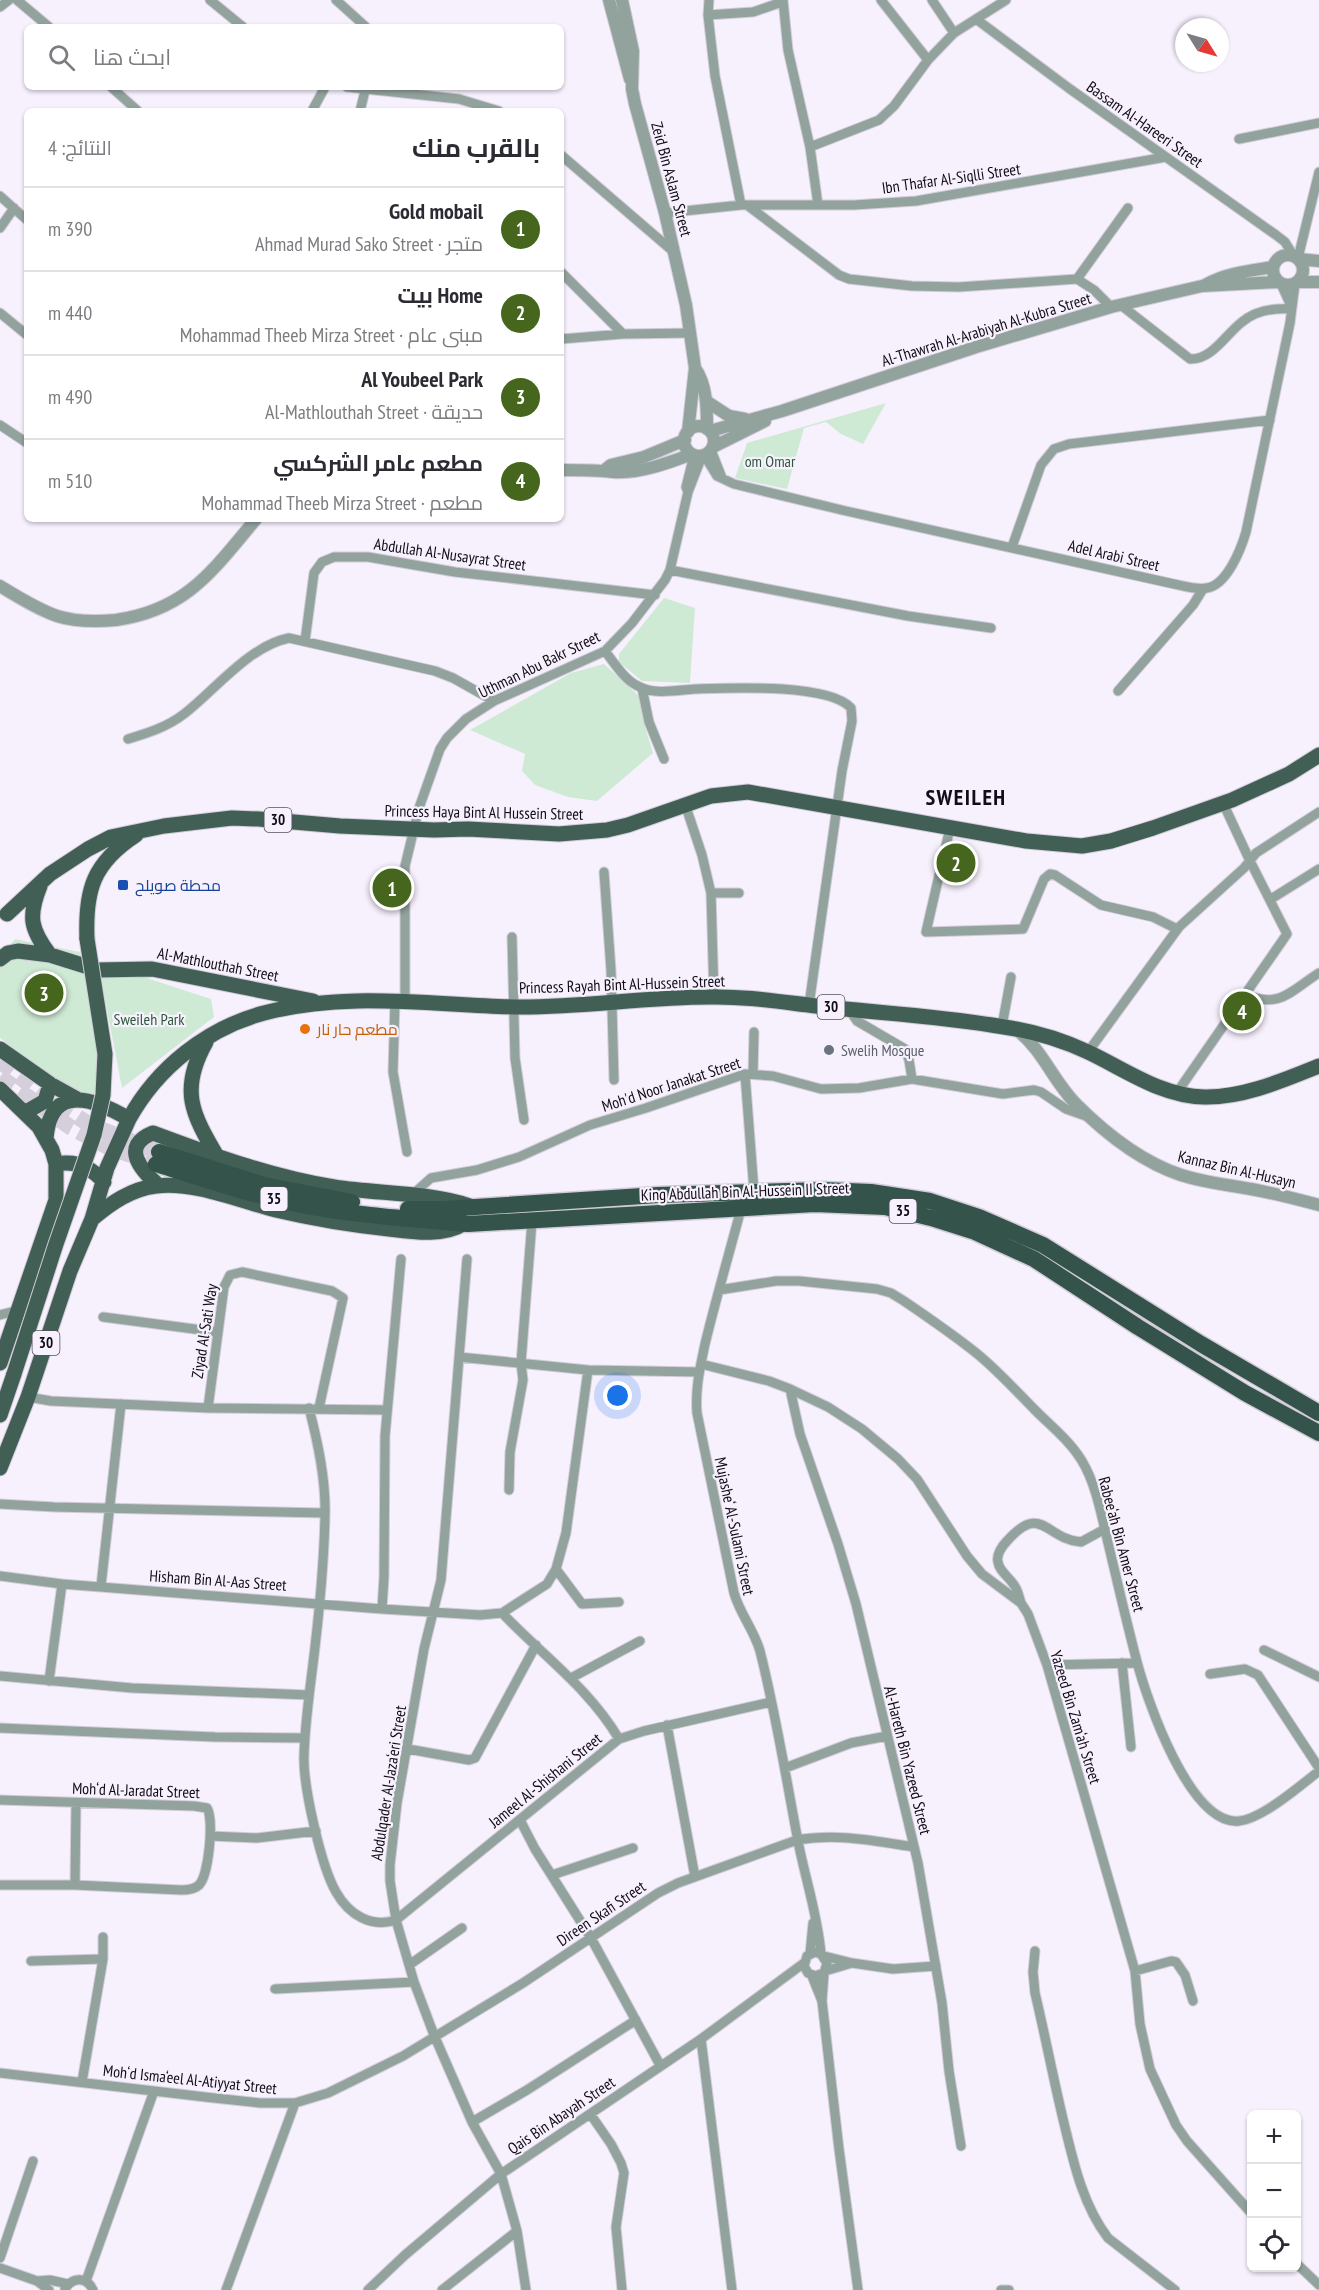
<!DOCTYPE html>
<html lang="ar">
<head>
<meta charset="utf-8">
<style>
	:root { --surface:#fff; --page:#f7f7f7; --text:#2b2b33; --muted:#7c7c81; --line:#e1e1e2; --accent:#45661c }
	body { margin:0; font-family:"PT Sans Narrow",Cairo,sans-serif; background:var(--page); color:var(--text); direction:rtl }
	.controls { position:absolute; right:18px; bottom:18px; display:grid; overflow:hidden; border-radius:9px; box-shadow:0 2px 4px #0004 }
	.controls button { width:54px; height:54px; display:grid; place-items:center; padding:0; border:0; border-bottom:2px solid var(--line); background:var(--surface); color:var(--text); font:30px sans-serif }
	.compass { position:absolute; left:1175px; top:18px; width:54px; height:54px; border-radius:50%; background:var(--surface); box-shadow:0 2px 4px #0004; rotate:127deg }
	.you { position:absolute; left:618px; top:1396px; width:21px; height:21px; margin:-15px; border:4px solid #fff; border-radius:50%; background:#1a73e8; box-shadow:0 0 0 9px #1a73e833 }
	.badge { display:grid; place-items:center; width:39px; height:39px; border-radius:50%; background:var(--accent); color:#fff; font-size:20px; font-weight:700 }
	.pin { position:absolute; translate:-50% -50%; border:3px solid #fff; box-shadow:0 2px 6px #0006 }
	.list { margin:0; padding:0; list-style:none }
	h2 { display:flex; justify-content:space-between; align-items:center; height:78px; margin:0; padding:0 24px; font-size:26px }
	h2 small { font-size:20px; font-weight:400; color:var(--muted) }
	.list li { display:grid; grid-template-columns:39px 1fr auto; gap:18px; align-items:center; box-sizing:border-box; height:84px; padding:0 24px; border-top:2px solid var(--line) }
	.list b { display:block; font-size:22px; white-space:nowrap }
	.list p { margin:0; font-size:20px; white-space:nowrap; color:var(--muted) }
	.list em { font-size:20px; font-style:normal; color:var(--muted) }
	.icon { flex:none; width:33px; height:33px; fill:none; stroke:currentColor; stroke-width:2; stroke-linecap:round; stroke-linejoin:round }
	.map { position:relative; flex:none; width:1319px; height:2290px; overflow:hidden; direction:ltr }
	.search { position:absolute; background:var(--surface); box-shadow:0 2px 4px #0004; left:24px; top:24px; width:540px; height:66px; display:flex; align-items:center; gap:15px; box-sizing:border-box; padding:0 21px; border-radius:9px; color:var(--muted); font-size:22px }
	.panel { position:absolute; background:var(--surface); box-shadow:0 2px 4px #0004; left:24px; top:108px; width:540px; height:414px; border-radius:9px; direction:rtl }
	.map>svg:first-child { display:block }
	.green { fill:#ceead4 }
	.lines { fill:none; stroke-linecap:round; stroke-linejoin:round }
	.trunk-tunnel { stroke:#d4cfda; stroke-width:16; stroke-dasharray:16 8; stroke-linecap:butt }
	.minor-casing { stroke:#d2ccd8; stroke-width:11 }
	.tertiary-casing { stroke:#d2ccd8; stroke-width:14 }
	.primary-casing { stroke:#d2ccd8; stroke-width:17 }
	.trunk-casing { stroke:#d2ccd8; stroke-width:19 }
	.minor { stroke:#92a29d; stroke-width:9 }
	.tertiary { stroke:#92a29d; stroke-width:12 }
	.primary { stroke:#425f56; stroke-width:15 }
	.trunk { stroke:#34534a; stroke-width:16 }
	.primary-bridge-casing { stroke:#d2ccd8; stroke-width:17; stroke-linecap:butt }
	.primary-bridge { stroke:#425f56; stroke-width:15 }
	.transit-dot { fill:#1a4fb4; stroke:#f7f1fd; stroke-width:2 }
	.food-dot { fill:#e8710a; stroke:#f7f1fd; stroke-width:2 }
	.worship-dot { fill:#6b7280; stroke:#f7f1fd; stroke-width:2 }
	.labels { text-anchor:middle; stroke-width:4.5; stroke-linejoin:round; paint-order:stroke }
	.shield { fill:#f7f1fd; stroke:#56515b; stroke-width:1.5 }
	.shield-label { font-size:15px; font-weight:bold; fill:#110c16 }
	.street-label { font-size:16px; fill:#110c16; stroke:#f7f1fd }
	.park-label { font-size:16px; fill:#2a5a39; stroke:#f7f1fd }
	.transit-label { font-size:16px; fill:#164399; stroke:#f7f1fd; text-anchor:start }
	.food-label { font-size:16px; fill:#c56008; stroke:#f7f1fd; text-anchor:start }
	.worship-label { font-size:16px; fill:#5b616d; stroke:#f7f1fd; text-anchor:start }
	.district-label { font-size:22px; font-weight:bold; letter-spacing:1.5px; fill:#110c16; stroke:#f7f1fd }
</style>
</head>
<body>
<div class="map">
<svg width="1319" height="2290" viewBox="0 0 1319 2290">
	<rect width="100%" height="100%" fill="#f7f1fd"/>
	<path class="green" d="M 886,403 L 863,444 L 841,434 L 826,422 L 804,428 L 787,489 L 735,478 L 747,443 Z
		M 664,598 L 695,608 L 690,683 L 642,681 L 619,662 L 619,654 Z
		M 604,664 L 641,698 L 645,727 L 653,753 L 597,801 L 568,797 L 535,785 L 522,771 L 525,754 L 470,730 L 571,673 Z
		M 15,939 L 80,952 C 91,1001 103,1047 95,1097 L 65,1089 L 0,1038 L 0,957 Z
		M 98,962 L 211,999 L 214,1017 L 122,1088 Z"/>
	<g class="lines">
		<path class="trunk-tunnel" d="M 0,1061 L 39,1092 L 90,1125 L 159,1152
			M 0,1077 L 70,1127 L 106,1146 L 156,1164"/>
		<g class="minor-casing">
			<path id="minor" d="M 17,0 L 49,27
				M 210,0 L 243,27
				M 336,0 L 366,27
				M 709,0 L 708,15 L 715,76 L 741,205
				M 783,0 L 788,50 L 810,147 L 818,205
				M 881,0 L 928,60
				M 932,0 L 954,33
				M 0,7 L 9,0
				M 708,15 L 753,12 L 782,2
				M 976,19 L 1070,89 L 1276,235 L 1285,242 L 1293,255
				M 111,87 L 138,111
				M 347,87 L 459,99 L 499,111
				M 312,111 L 325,87
				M 360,111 L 366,87
				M 1239,139 L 1319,123
				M 810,147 L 879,120 L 894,106 L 928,60 L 954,33 L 1006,0
				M 561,155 L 675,253
				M 0,196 L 27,220
				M 747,205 L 839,275 L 849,279 L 912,286 L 959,287 L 1077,279 L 1094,290 L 1111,307
				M 665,213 L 741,205 L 854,205 L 916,201 L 1166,157
				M 0,228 L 14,208
				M 1298,258 L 1319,172
				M 561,272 L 623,334
				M 1077,279 L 1128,208
				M 1281,284 L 1291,306
				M 1122,306 L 1190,359 C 1212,360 1226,334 1242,322 C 1255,311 1274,308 1291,309
				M 0,313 L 27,335
				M 561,339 L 623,334 L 691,333
				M 0,425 L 27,443
				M 711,450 L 722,478
				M 704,455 L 717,476 L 734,484 L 846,511 L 1174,584 C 1184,586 1197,590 1207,588 C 1227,585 1241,549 1246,532 L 1290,323 L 1295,284
				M 688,492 L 686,487 L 694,455
				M 1012,547 L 1041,465 L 1054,449 L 1069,444 L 1270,420
				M 670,570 L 908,616 L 991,628
				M 305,641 L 314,573 L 322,562 L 334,557 L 368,557 L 455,572 L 655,595
				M 605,651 C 615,664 625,681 640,687 C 655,695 678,690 695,689 C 728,688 828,683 851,708 L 852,721 L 842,771 L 809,1005
				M 642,688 L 649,722 L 664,759
				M 1118,691 L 1193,605 L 1203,589
				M 128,739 C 148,733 167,727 184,714 C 215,690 249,646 289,638 L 435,671 L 453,678 L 494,701
				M 685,804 L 702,855 L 711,893 L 714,997
				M 950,828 L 926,932 L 1023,929 L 1044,879 L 1050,874 L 1055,875 L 1101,905 L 1153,917 L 1177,929
				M 604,872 L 611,970 L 614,1080
				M 711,893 L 739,893
				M 1271,899 L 1319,869
				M 512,937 L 515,1058 L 524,1120
				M 1244,994 C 1280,1009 1289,992 1319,973
				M 405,1000 L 405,866 L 419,808 L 440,749 L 447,738 L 466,719 L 494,701 L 605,651 L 632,623 L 665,580 L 670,570 L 688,492 L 702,456
				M 395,1001 L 393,1072 L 407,1152
				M 848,1008 L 857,1021 L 905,1049 L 909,1060 L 912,1079
				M 1002,1026 L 1011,977
				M 1088,1052 L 1179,927 L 1244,868 L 1256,853 L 1319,812
				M 745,1074 L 754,1191
				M 753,1074 L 754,1032
				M 1176,1094 L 1287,934 L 1250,861 L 1223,803
				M 412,1195 L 431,1178 L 477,1170 L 519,1157 L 590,1125 L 646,1108 L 745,1074 L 773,1076 L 821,1089 L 859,1088 L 912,1079 L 1003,1094 L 1034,1090 L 1041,1092 L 1066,1109 L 1086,1116
				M 741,1209 C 729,1254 716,1299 705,1344 C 700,1368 695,1389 697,1413 L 734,1593 C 740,1614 754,1630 760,1651 C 776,1714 786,1778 798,1841 C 805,1878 818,1916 821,1954
				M 467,1259 L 441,1580 L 424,1649 L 397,1803 L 390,1865 L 390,1881 L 396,1920 L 414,1982 L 434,2035 L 472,2122 L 501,2174 L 517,2231 L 526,2290
				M 719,1290 L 776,1281 L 799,1281 L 877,1289 L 891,1293 L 904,1301 C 930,1319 957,1337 981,1357 C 1001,1374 1018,1393 1036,1411 C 1052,1427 1070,1441 1082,1461 C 1097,1486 1102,1519 1109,1547 C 1118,1585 1127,1624 1137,1662 C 1147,1700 1190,1826 1239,1821 C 1262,1819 1301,1785 1319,1771
				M 0,1315 L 19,1310
				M 103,1317 L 217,1332
				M 459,1357 L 588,1370 L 699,1372
				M 701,1364 L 769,1381 L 790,1389 L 828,1407 L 862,1429 L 898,1459 L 917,1479 L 967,1556 L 982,1574 L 1021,1603 L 1028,1614 L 1047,1665 L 1135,1971 L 1140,2024 L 1150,2069 L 1176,2125 L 1187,2141 L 1252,2214
				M 790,1389 L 800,1434 L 838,1544 L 856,1604 L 918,1863 L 942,2003 L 949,2071 L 961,2146
				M 28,1397 L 51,1401 L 208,1408 L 387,1410
				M 208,1408 L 224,1287 L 230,1275 L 242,1272 L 332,1291 L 343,1298 L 319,1408
				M 309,1408 C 318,1443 326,1480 325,1516 C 324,1560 320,1604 315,1647 C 311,1683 305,1719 304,1756 C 303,1786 321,1866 336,1892 C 349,1915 371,1928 396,1920 L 619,1739 L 644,1731 L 771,1702
				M 509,1490 L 510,1452 L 523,1380 L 521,1363 L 532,1221
				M 0,1504 L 54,1507 L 325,1513
				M 556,1569 L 582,1604 L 619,1602
				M 0,1576 L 62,1584 L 382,1609 L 480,1615 L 502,1613 L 547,1584 L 556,1569 L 566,1533 L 588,1370
				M 101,1586 L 121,1404
				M 1021,1603 C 1019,1597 1018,1590 1014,1585 C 1009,1577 999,1571 998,1562 C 996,1555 1002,1546 1007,1541 C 1042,1502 1045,1539 1081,1542 L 1105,1529
				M 382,1609 L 384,1577 L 385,1436 L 401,1259
				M 502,1613 C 542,1655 589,1688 619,1739
				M 1264,1650 L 1319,1677
				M 1122,1663 L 1131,1747
				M 1047,1665 L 1137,1663
				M 1210,1674 L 1245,1669 L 1258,1675 L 1319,1768
				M 0,1676 L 132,1688 L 309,1695
				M 571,1678 L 640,1641
				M 49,1681 L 62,1584
				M 667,1725 L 695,1877
				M 0,1728 L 215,1737 L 305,1738
				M 408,1749 L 469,1760 L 475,1758 L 536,1645
				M 785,1768 L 851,1743 L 887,1736
				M 0,1800 L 194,1806 L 207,1808 C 214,1819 209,1875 199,1885 C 195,1889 187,1890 181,1890 L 75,1885 L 0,1885
				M 520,1820 L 535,1849 L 591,1938 L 660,2065
				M 210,1836 L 257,1838 L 316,1831
				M 552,1875 L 633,1848
				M 75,1885 L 76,1803
				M 1035,1951 L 1033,1972 L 1035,1993 C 1045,2035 1053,2077 1063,2119 C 1073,2160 1082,2204 1108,2238 L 1175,2290
				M 810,1954 L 813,1923
				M 824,1956 L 852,1963 L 893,1969 L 936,1966
				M 31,1961 L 103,1959
				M 409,1965 L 462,1928
				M 825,1971 L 852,1963
				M 1135,1971 L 1171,1961 L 1176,1962 L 1185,1975 L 1193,2001
				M 824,1973 L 815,1976 L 808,1973 L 804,1966 L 807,1956 L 815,1952 L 821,1954 L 827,1963 L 824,1973 L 822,2001 L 839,2149 L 858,2290
				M 812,1976 L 822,2001
				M 275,1989 L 414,1982
				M 701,2039 L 732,2290
				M 0,2073 L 205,2097 L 260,2103 L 295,2103 L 328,2093 L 403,2056 L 523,1983 L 658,1893 L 678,1883 L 797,1840 C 837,1833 875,1841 914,1847
				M 82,2082 L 103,1959 L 103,1937
				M 591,2115 L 611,2144 L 621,2163 L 624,2173 L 616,2227 L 622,2290
				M 472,2122 L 527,2090 L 636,2020
				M 0,2258 L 33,2161
				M 1296,2263 L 1319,2285
				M 0,2268 L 37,2281 L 50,2280 L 68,2284
				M 37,2281 L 49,2290
				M 86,2281 L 154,2091
				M 65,2289 C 73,2276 87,2277 93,2290
				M 226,2290 L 295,2103
				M 368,2290 L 405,2255 L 501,2174 L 701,2039 L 804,1963
				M 442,2290 L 517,2231
				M 1001,2290 L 1009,2290"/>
		</g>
		<g class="tertiary-casing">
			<path id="tertiary" d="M 609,0 L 630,79
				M 622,0 L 633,51 L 632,89 L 635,104 L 665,213 L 686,305 L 695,368 L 688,432
				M1273 270a15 15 0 1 1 30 0a15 15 0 1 1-30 0Z
				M 1299,259 L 1319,261
				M 1298,282 L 1319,282
				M 1205,285 C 1227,273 1249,271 1273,267
				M 695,368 C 707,385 707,408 707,429
				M 706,401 L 729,416 L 745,419
				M684 441a15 15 0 1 1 30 0a15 15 0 1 1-30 0Z
				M 710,431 L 782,411 L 976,347 L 1111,307 L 1202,286 L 1278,282
				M 713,447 L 765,421
				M 606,469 L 611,465 L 644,457 L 685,440
				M 561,470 C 579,470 596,470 613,472 C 639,474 668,463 692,454
				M 0,586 C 18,597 37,609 57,616 C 76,622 96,622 116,620 C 187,610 213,570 256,519
				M 1017,1030 C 1043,1050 1053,1081 1076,1104 C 1105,1133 1142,1162 1181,1175 C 1200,1181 1219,1184 1239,1187 C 1266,1191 1293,1198 1319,1205"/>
		</g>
		<g class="primary-casing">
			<path id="primary" d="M 40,886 C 28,916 30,929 50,955
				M 7,914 L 50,874 L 88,849 L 111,837 L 164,826 L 232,818 L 259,819 L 340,826 L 434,830 L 468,829 L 559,834 L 607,830 L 628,825 L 711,796 L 748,792 L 1026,841 L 1082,846 L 1111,841 L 1153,828 L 1232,800 L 1289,774 L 1319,755
				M 87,939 C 85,890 93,863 136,835
				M 0,959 L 8,953 L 18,951 L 50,955 L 98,970 L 152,969 L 313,1001
				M 206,1042 C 179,1090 192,1114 218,1158
				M 0,1049 L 50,1084 L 77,1099
				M 0,1089 L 39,1127 L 52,1150 L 56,1164 L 56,1200 L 0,1363
				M 26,1112 L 45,1101 L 50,1084
				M 129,1119 C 157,1068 207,1028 264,1013 C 346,991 431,1005 515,1007 C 580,1008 644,997 709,997 C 745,996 781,1002 816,1006 C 878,1013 942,1016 1004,1027 C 1032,1031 1062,1040 1088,1052 C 1126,1070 1161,1096 1204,1097 C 1243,1098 1284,1080 1319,1066
				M 56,1164 C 76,1160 91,1167 104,1182
				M 158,1185 C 141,1170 120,1146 153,1133 C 212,1155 271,1177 334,1187 C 378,1194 429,1192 470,1206
				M 92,1219 C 111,1203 131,1189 156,1186 C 194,1181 240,1201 276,1210 C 314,1219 351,1225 389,1229 C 413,1232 443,1237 465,1223
				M 0,1415 L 14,1374
				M 0,1468 L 28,1397 L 70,1271 L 92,1219 L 107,1168 L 129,1119 C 95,1099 51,1082 46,1138"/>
		</g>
		<g class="trunk-casing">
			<path id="trunk" d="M 159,1152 L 264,1185 L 352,1202
				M 156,1164 C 206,1180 256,1197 307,1206 C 361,1216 414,1219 468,1224 L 815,1204 L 885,1207 L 931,1218 L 975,1232 L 1034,1259 L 1138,1327 L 1245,1393 L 1319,1433
				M 408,1209 L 445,1209 L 658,1195 L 824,1190 L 871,1192 L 930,1201 L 979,1217 L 1043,1245 L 1201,1344 L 1319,1413"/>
		</g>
		<use href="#minor" class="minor"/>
		<use href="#tertiary" class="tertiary"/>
		<use href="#primary" class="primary"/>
		<use href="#trunk" class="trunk"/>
		<g class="primary-bridge-casing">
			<path id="primary-bridge" d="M 14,1374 L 56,1244 L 94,1135 L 103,1095 L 105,1054 L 87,939"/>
		</g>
		<use href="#primary-bridge" class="primary-bridge"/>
	</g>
	<rect class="transit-dot" x="117" y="879" width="12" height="12" rx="3"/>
	<circle class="food-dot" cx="305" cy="1029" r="6"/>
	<circle class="worship-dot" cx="829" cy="1050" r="6"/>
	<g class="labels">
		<g class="shield">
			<rect x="264.5" y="808" width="27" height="24" rx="4.5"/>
			<rect x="817.5" y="995" width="27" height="24" rx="4.5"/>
			<rect x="260.5" y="1187" width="27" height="24" rx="4.5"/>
			<rect x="889.5" y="1199" width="27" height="24" rx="4.5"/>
			<rect x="32.5" y="1331" width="27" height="24" rx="4.5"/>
		</g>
		<g class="shield-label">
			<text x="278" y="825">30</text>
			<text x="831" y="1012">30</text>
			<text x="274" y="1204">35</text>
			<text x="903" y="1216">35</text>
			<text x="46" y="1348">30</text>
		</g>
		<g class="street-label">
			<text transform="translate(1145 124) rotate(35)" y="6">Bassam Al-Hareeri Street</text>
			<text transform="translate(951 178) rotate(-8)" y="6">Ibn Thafar Al-Siqlli Street</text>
			<text transform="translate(672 179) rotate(75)" y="6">Zeid Bin Aslam Street</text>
			<text transform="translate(986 329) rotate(-17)" y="6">Al-Thawrah Al-Arabiyah Al-Kubra Street</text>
			<text transform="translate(450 554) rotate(8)" y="6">Abdullah Al-Nusayrat Street</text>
			<text transform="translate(1114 555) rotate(13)" y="6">Adel Arabi Street</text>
			<text transform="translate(539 664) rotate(-26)" y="6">Uthman Abu Bakr Street</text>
			<text transform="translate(484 812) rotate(1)" y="6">Princess Haya Bint Al Hussein Street</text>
			<text transform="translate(218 964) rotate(11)" y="6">Al-Mathlouthah Street</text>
			<text transform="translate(622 984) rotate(-2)" y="6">Princess Rayah Bint Al-Hussein Street</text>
			<text transform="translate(671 1084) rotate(-18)" y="6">Moh'd Noor Janakat Street</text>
			<text transform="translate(1237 1169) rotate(13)" y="6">Kannaz Bin Al-Husayn</text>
			<text transform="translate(745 1191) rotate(-2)" y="6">King Abdullah Bin Al-Hussein II Street</text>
			<text transform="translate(204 1331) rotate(-81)" y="6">Ziyad Al-Sati Way</text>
			<text transform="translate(735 1526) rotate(78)" y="6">Mujashe‘ Al-Sulami Street</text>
			<text transform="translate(1122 1544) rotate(75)" y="6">Rabee‘ah Bin Amer Street</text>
			<text transform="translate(218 1580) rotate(4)" y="6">Hisham Bin Al-Aas Street</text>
			<text transform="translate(1076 1717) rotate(73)" y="6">Yazeed Bin Zam‘ah Street</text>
			<text transform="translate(908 1760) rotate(76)" y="6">Al-Hareth Bin Yazeed Street</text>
			<text transform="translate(545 1780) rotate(-39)" y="6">Jameel Al-Shishani Street</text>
			<text transform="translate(388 1783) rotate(-81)" y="6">Abdulqader Al-Jaza‘eri Street</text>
			<text transform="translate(136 1790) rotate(2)" y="6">Moh‘d Al-Jaradat Street</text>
			<text transform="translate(601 1913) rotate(-34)" y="6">Direen Skafi Street</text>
			<text transform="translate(190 2079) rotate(6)" y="6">Moh‘d Isma‘eel Al-Atiyyat Street</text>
			<text transform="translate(561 2115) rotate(-34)" y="6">Qais Bin Abayah Street</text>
		</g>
		<g class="park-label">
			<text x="770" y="467">om Omar</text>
			<text x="149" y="1025">Sweileh Park</text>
		</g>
		<g class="transit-label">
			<text x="135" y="891">محطة صويلح</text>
		</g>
		<g class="food-label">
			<text x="317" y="1035">مطعم حار نار</text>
		</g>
		<g class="worship-label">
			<text x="841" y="1056">Swelih Mosque</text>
		</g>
		<g class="district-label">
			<text x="966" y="805">SWEILEH</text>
		</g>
	</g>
</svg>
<div class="controls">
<button>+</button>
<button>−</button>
<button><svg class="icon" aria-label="locate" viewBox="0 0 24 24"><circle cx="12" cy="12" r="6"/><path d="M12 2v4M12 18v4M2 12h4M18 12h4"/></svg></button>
</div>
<svg class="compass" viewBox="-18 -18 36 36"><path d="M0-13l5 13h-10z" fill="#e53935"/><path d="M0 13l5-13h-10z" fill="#7c7c81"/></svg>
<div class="you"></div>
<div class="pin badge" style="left:392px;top:888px">1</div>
<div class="pin badge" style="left:956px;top:863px">2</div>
<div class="pin badge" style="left:44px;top:993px">3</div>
<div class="pin badge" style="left:1242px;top:1011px">4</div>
<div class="search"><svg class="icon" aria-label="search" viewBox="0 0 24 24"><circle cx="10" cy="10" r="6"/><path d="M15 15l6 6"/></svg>ابحث هنا</div>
<section class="panel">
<h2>بالقرب منك<small>النتائج: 4</small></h2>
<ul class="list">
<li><span class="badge">1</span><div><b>Gold mobail</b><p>متجر · Ahmad Murad Sako Street</p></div><em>390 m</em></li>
<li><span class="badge">2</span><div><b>Home بيت</b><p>مبنى عام · Mohammad Theeb Mirza Street</p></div><em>440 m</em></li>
<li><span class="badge">3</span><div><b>Al Youbeel Park</b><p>حديقة · Al-Mathlouthah Street</p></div><em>490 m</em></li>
<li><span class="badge">4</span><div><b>مطعم عامر الشركسي</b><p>مطعم · Mohammad Theeb Mirza Street</p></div><em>510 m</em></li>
</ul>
</section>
</div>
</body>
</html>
